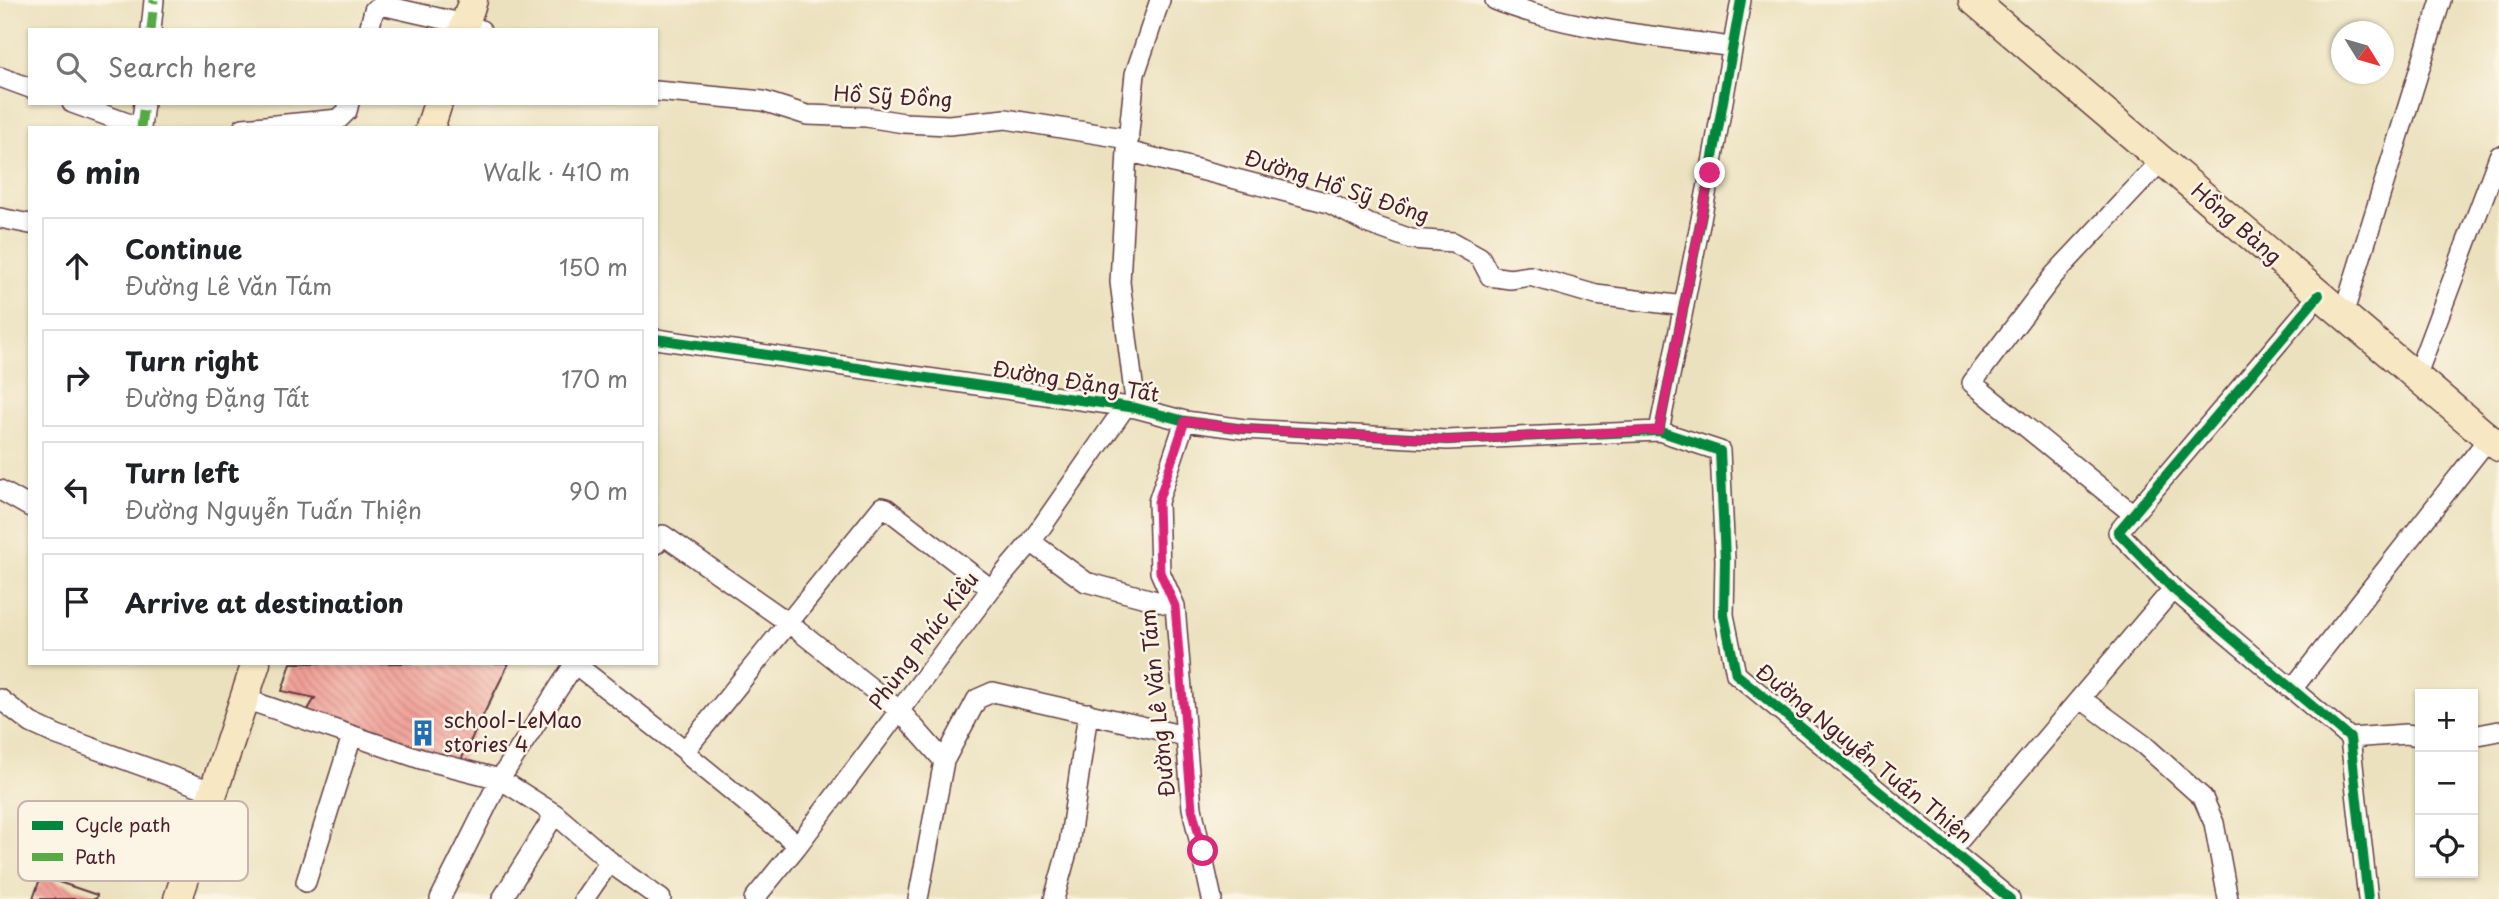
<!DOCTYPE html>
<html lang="en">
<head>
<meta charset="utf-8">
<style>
	:root { --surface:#fff; --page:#f2f2f2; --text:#202124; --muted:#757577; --line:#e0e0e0 }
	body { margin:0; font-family:"Playpen Sans",sans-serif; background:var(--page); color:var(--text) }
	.controls { position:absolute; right:21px; bottom:21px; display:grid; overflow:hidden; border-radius:0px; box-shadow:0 2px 5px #0004 }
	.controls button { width:63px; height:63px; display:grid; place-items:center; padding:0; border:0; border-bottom:2px solid var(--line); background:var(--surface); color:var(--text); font:35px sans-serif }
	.compass { position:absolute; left:2331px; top:21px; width:63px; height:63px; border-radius:50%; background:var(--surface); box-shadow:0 2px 5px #0004; rotate:127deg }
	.stop { position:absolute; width:21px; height:21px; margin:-16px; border:5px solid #db2777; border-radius:50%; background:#fff }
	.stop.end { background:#db2777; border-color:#fff; box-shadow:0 2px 7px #0008 }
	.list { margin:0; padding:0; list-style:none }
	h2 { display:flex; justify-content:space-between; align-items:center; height:91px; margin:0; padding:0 28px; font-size:30px }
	h2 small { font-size:23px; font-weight:400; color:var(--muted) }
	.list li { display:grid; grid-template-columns:46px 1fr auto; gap:21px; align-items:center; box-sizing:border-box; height:98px; margin:0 14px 14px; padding:0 14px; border:2px solid var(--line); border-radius:0px }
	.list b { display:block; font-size:26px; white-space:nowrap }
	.list p { margin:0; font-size:23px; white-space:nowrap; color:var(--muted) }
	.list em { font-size:23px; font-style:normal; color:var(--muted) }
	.icon { flex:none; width:38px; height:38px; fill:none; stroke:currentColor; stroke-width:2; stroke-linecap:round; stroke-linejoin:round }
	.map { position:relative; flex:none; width:2499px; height:899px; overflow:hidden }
	.search { position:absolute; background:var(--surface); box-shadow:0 2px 5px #0004; left:28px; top:28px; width:630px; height:77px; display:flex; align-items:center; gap:18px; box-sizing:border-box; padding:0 24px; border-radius:0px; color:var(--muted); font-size:26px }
	.panel { position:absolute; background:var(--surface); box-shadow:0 2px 5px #0004; left:28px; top:126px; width:630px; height:539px; border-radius:0px }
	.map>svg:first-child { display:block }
	.building { fill:url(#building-back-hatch) }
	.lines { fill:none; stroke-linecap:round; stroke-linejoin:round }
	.street-casing { stroke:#623c41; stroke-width:22 }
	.secondary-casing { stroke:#623c41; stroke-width:31 }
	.street { stroke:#fff; stroke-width:19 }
	.secondary { stroke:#f7e8c3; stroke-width:28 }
	.quiet { stroke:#57aa44; stroke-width:9; stroke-dasharray:18 9; stroke-linecap:butt }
	.cycleway-casing { stroke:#fcf5e5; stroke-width:15 }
	.cycleway { stroke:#00873e; stroke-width:10 }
	.route { stroke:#db2777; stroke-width:9 }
	.labels { text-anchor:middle; stroke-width:5; stroke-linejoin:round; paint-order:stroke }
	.street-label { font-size:21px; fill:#4a1f2b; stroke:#fcf5e5 }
	.poi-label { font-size:21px; fill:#4a1f2b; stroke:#fcf5e5; text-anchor:start }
	.key { fill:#fcf5e5; stroke:#c7b5ad; stroke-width:2 }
	.key-label { font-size:19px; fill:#4a1f2b }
</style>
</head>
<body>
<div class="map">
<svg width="2499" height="899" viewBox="0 0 2499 899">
	<defs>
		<pattern id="building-back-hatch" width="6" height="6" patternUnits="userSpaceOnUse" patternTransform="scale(1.75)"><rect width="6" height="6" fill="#f09f97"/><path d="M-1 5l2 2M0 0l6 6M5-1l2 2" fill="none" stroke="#c4817b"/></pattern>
	</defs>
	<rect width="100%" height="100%" fill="#fcf5e5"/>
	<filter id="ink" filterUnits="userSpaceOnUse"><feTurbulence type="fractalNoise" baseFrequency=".0143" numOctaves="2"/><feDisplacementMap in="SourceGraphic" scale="14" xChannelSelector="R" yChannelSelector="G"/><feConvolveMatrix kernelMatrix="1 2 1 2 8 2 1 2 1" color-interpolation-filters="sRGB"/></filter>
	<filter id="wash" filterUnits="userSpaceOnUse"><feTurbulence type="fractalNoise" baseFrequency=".00686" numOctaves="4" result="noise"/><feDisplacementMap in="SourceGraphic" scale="28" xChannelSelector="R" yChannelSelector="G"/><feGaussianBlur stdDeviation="1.57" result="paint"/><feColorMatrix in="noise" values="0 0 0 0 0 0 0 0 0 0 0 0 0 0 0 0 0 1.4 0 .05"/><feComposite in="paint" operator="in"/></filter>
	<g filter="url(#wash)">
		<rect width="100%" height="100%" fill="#ebe1be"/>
		<g id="blocks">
			<path class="building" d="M 291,663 L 509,663 L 460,762 L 306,713 L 315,698 L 282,691 Z
				M 41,876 L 97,895 L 96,899 L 33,899 Z"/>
		</g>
	</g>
	<g filter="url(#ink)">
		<use href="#blocks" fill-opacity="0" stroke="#623c41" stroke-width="2"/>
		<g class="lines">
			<g class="street-casing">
				<path id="street" d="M 1495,0 C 1569,30 1652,35 1731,47
					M 1741,0 L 1710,174 L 1659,431 L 1720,451 L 1725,560 L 1724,615 L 1736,674 L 2010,899
					M 151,30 L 154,0
					M 369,30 L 374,10 L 381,5 L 465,24 L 481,30
					M 0,77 L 30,88
					M 656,91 L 763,101 L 807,115 L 866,117 L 904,123 L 949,125 L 1006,119 L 1129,139
					M 72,103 L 141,128
					M 141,128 L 144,103
					M 243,128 L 339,119 L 347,111 L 349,103
					M 1127,151 L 1329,203 L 1369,224 L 1411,239 L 1453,242 L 1480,257 L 1490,276 L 1510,279 L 1530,276 L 1596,295 L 1684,306
					M 0,218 L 30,224
					M 2319,295 L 2118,532 L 2173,589 L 2350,738 L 2368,899
					M 2343,315 L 2441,0
					M 656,339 L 1136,408 L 1185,421 L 1244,429 L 1447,440 L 1659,431
					M 2416,377 L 2499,156
					M 1136,408 L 1120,282 L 1127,151 L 1135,74 L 1160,0
					M 1185,421 L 1158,502 L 1160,572 L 1175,606 L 1192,808 L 1212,899
					M 0,490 L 30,507
					M 2133,514 L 1972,383 L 2054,275 L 2162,160
					M 1031,542 L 1086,582 L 1175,606
					M 656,544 L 663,535 L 789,623 L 900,711 L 944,761
					M 575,664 L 686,751
					M 2293,688 L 2488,439
					M 2080,698 L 2144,745 L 2203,798 L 2214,823 L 2228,899
					M 0,699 L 31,723 L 57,735 L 214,792
					M 245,699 L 421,759 L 500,779 L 555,814 L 620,870 L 661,899
					M 2473,736 L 2499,731
					M 2350,738 L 2406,734 L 2420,736
					M 798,845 L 688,755 L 687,748 L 882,507 L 886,508 L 991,589
					M 1951,850 L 2173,589
					M 306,882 L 352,736
					M 440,899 L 500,779 L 575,663
					M 502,899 L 555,814
					M 584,899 L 610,861
					M 754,899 L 798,845 L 991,589 L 1031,542 L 1125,407
					M 918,899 L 944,761 L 977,699 L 993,692 L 1185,736
					M 1054,899 L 1069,845 L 1088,713"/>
			</g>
			<g class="secondary-casing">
				<path id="secondary" d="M 1973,0 L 2499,447
					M 463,30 L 473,0
					M 430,128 L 438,103
					M 178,899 L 256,663"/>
			</g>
			<use href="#street" class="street"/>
			<use href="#secondary" class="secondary"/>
			<path class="quiet" d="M 151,30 L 154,0
				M 141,128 L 144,103"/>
			<g class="cycleway-casing">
				<path id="cycleway" d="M 1741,0 L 1710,174 L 1659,431 L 1720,451 L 1725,560 L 1724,615 L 1736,674 L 2010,899
					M 2319,295 L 2118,532 L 2173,589 L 2350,738 L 2368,899
					M 656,339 L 1136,408 L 1185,421 L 1244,429 L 1447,440 L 1659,431"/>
			</g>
			<use href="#cycleway" class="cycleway"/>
		</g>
	</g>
	<g class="lines" filter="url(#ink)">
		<path class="route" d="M 1203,851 L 1192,808 L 1175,606 L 1160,572 L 1158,502 L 1185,421 L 1244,429 L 1447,440 L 1659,430 L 1710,173"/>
	</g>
	<defs>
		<g id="building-bare" transform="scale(2.1)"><path d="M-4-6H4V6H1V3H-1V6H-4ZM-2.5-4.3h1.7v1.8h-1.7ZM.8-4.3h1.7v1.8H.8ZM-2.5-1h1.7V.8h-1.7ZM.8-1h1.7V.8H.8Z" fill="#1f6fb2" stroke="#fcf5e5" stroke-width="2.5" paint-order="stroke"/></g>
	</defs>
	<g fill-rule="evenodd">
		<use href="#building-bare" x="423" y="733"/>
	</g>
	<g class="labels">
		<g class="street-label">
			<text transform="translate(893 97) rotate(3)" y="7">Hồ Sỹ Đồng</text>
			<text transform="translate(1337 187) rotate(18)" y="7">Đường Hồ Sỹ Đồng</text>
			<text transform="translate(2236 224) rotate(41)" y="7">Hồng Bàng</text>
			<text transform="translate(1076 382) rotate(9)" y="7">Đường Đặng Tất</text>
			<text transform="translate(924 641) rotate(-53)" y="7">Phùng Phúc Kiều</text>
			<text transform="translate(1158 703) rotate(-96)" y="7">Đường Lê Văn Tám</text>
			<text transform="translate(1864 754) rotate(39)" y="7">Đường Nguyễn Tuấn Thiện</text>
		</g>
		<g class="poi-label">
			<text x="444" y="728">school-LeMao<tspan x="444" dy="24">stories 4</tspan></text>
		</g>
	</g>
	<rect x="18" y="801" width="230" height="80" rx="10" class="key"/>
	<rect x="32" y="821" width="31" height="9" fill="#00873e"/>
	<rect x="32" y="853" width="31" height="8" fill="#57aa44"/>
	<g class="key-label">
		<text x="75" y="832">Cycle path</text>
		<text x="75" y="864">Path</text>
	</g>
</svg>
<div class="controls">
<button>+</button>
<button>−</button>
<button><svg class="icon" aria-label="locate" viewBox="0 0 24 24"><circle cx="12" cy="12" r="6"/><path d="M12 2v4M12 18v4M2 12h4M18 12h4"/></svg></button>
</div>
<svg class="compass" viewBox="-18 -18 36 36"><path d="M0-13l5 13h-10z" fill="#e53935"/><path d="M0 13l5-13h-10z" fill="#757577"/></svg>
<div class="stop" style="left:1203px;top:851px"></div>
<div class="stop end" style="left:1710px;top:173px"></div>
<div class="search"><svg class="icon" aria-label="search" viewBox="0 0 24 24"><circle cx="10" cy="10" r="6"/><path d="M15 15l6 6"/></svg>Search here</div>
<section class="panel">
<h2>6 min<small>Walk · 410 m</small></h2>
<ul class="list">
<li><svg class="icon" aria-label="ahead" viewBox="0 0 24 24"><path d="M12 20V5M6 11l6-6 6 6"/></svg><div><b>Continue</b><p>Đường Lê Văn Tám</p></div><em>150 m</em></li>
<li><svg class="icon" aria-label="right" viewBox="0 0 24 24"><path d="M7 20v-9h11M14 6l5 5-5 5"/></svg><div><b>Turn right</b><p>Đường Đặng Tất</p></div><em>170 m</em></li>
<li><svg class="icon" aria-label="left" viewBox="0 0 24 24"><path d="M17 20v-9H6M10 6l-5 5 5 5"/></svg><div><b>Turn left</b><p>Đường Nguyễn Tuấn Thiện</p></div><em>90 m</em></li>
<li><svg class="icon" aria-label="arrive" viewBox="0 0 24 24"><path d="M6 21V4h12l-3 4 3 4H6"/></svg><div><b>Arrive at destination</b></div></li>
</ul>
</section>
</div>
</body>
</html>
